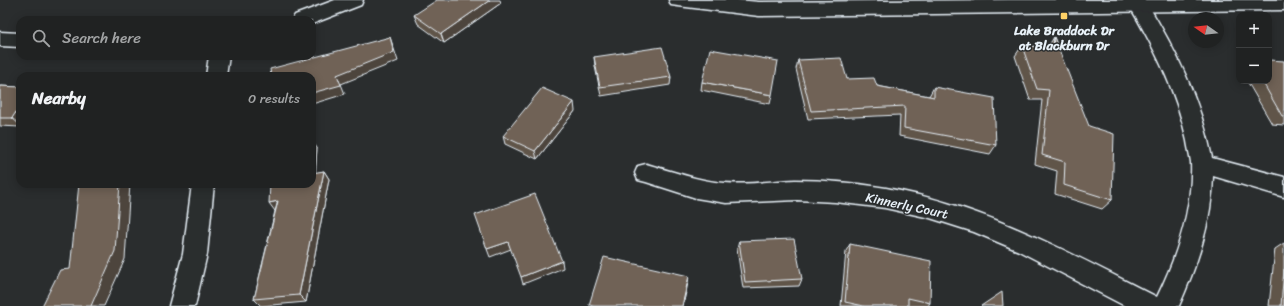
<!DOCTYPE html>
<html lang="en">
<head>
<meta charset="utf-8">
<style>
	:root { --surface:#202222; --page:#282a2a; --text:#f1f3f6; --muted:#a2a4a5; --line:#3d3f40 }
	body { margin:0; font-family:Sriracha,sans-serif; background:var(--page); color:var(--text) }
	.controls { position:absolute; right:12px; top:12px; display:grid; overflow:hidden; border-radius:8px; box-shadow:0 2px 10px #0003 }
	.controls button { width:36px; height:36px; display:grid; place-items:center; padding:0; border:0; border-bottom:1px solid var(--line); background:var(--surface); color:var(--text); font:20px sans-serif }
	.compass { position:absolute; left:1188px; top:12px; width:36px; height:36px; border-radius:50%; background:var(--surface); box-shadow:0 2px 10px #0003; rotate:284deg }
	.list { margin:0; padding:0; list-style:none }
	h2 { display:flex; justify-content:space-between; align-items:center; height:52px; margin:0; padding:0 16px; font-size:17px }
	h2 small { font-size:13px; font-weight:400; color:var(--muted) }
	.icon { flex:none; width:22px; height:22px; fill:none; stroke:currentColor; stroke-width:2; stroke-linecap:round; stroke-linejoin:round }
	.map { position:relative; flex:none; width:1284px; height:306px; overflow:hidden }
	.search { position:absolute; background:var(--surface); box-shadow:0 2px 10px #0003; left:16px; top:16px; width:300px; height:44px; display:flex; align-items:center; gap:10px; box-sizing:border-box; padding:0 14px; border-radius:12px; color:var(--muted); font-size:15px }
	.panel { position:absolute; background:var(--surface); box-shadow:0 2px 10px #0003; left:16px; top:72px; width:300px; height:116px; border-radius:12px }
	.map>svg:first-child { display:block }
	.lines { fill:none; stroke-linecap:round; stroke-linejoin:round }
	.street-casing { stroke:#e8f1f8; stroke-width:3 }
	.secondary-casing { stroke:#e8f1f8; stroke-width:3 }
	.street { fill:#2a2d2e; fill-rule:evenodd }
	.secondary { fill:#2a2d2e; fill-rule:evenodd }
	.wall { fill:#60544a; stroke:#e8f1f8 }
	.shaded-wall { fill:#4e453c; stroke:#e8f1f8 }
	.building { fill:#706256; stroke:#e8f1f8 }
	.poi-dot { fill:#ffd166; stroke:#2a2d2e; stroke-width:1.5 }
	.labels { text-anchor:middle; stroke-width:3; stroke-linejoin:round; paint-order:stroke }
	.poi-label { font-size:13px; font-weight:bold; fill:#e8f1f8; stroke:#2a2d2e }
	.street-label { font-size:13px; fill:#e8f1f8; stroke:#2a2d2e }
</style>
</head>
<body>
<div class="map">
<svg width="1284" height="306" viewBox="0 0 1284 306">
	<rect width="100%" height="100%" fill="#2a2d2e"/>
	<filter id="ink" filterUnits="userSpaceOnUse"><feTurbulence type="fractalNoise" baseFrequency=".025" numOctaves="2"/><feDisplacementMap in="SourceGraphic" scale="8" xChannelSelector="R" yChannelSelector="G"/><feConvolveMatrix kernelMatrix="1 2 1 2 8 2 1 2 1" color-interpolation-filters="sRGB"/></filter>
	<g filter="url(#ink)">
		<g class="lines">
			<g class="street-casing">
				<path id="street" d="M 335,0 L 363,0 L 361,5 L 312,24 L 312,20 L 292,20 L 295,15 Z
					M 1126,0 L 1145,0 C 1176,50 1201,100 1212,158 L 1284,177 L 1284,197 L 1213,176 C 1212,222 1197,265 1179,306 L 1125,306 L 1019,251 L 974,232 L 930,218 L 885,208 L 835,202 L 797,200 L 726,203 L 696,198 L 646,182 L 638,180 L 635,173 L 638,166 L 646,164 C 672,171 698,181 725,183 C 748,185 772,181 795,180 C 825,180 856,183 886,188 C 985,206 1068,252 1157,297 C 1177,256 1193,208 1191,162 C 1190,155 1188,148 1187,141 C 1176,89 1153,45 1126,0 Z
					M 0,32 L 20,33 L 20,47 L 0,46 Z
					M 209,56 L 229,56 L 226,76 L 206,76 Z
					M 192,184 L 214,184 L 207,254 L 195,306 L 169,306 L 183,254 Z"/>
			</g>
			<g class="secondary-casing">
				<path id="secondary" d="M 669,0 L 737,0 L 759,2 L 1009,0 L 1284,0 L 1284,10 L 759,16 L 678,6 L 671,5 Z"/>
			</g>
			<use href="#street" class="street"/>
			<use href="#secondary" class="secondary"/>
		</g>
		<path class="wall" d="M 501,3 L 444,43 L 418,24 L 414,15 Z
			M 1054,37 L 1112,200 L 1102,209 L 1055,194 L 1057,171 L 1035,164 L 1042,100 L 1030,100 L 1015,56 L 1022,46 L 1048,47 Z
			M 594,57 L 671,77 L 670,85 L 601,96 L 595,66 Z
			M 798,60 L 847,79 L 877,86 L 929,96 L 934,87 L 996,145 L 990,154 L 899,136 L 900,115 L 808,119 L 796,69 Z
			M 1284,61 L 1284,125 L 1272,124 L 1247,81 L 1269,81 Z
			M 702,82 L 772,95 L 770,104 L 701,90 Z
			M 0,86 L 20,87 L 20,127 L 0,126 Z
			M 575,111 L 537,159 L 505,144 L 503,136 Z
			M 317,148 L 315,173 L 324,171 L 329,179 L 306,302 L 261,306 L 254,299 L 275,211 Z
			M 739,241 L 802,279 L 799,286 L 743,288 L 737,249 Z
			M 1284,243 L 1284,306 L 1269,306 L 1275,249 Z
			M 850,244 L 930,303 L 928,306 L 841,306 L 846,251 Z"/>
		<path class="shaded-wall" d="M 490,0 L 500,0 L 501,3 L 444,43 L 441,34 Z
			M 390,37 L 398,61 L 341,84 L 345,94 L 312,104 L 312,93 Z
			M 574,102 L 575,111 L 537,159 L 535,151 Z
			M 20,106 L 20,125 L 12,118 Z
			M 312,141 L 317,148 L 315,182 L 312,177 Z
			M 324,171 L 329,179 L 306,302 L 299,295 Z
			M 120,184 L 130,184 L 125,259 L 104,306 L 91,306 Z
			M 278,201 L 275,211 L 269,203 Z
			M 508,242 L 511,249 L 490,257 L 487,249 Z
			M 562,261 L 563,268 L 523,284 L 521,277 Z
			M 689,276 L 688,283 L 683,306 L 682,306 Z"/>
		<path class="building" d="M 437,0 L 490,0 L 441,34 L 414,15 Z
			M 390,37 L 394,52 L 337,75 L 341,85 L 312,93 L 312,76 L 271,76 L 270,69 Z
			M 1054,37 L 1089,126 L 1114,134 L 1112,200 L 1064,185 L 1065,162 L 1042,155 L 1049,90 L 1037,89 L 1022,46 L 1053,47 Z
			M 662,47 L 671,77 L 600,87 L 594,57 Z
			M 710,49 L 778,61 L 772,95 L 702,82 Z
			M 841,58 L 847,79 L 874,78 L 877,86 L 934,97 L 934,87 L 994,98 L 996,145 L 904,128 L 905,106 L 811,111 L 798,60 Z
			M 1269,60 L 1284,61 L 1284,116 L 1282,116 L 1262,81 L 1269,81 Z
			M 0,86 L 20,87 L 20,106 L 12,118 L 0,118 Z
			M 542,88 L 574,102 L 535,151 L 503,136 Z
			M 324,171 L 299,295 L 254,299 L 278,201 L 269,203 L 270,184 L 312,184 L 312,173 Z
			M 79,184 L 120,184 L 115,251 L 91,306 L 42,306 L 60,270 L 70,269 Z
			M 535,194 L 562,261 L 521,277 L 508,242 L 487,249 L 475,215 Z
			M 794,239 L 802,279 L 745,282 L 739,241 Z
			M 850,244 L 931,261 L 930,303 L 908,298 L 908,306 L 864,306 L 845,302 Z
			M 604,257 L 689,276 L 682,306 L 594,306 L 589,305 Z
			M 1284,269 L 1284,306 L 1281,306 Z
			M 1002,292 L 1003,306 L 981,306 Z"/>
	</g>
	<rect class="poi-dot" x="1060" y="12" width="8" height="8" rx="2"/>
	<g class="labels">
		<g class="poi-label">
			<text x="1064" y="35">Lake Braddock Dr<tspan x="1064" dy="15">at Blackburn Dr</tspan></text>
		</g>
		<g class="street-label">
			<text transform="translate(907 205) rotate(12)" y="5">Kinnerly Court</text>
		</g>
	</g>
</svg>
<div class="controls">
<button>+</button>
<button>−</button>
</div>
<svg class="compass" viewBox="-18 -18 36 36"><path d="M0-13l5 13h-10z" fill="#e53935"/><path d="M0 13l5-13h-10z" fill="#a2a4a5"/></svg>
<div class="search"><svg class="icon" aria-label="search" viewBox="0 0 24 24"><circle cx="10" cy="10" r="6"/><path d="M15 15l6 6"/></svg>Search here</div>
<section class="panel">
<h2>Nearby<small>0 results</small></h2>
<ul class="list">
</ul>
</section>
</div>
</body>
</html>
